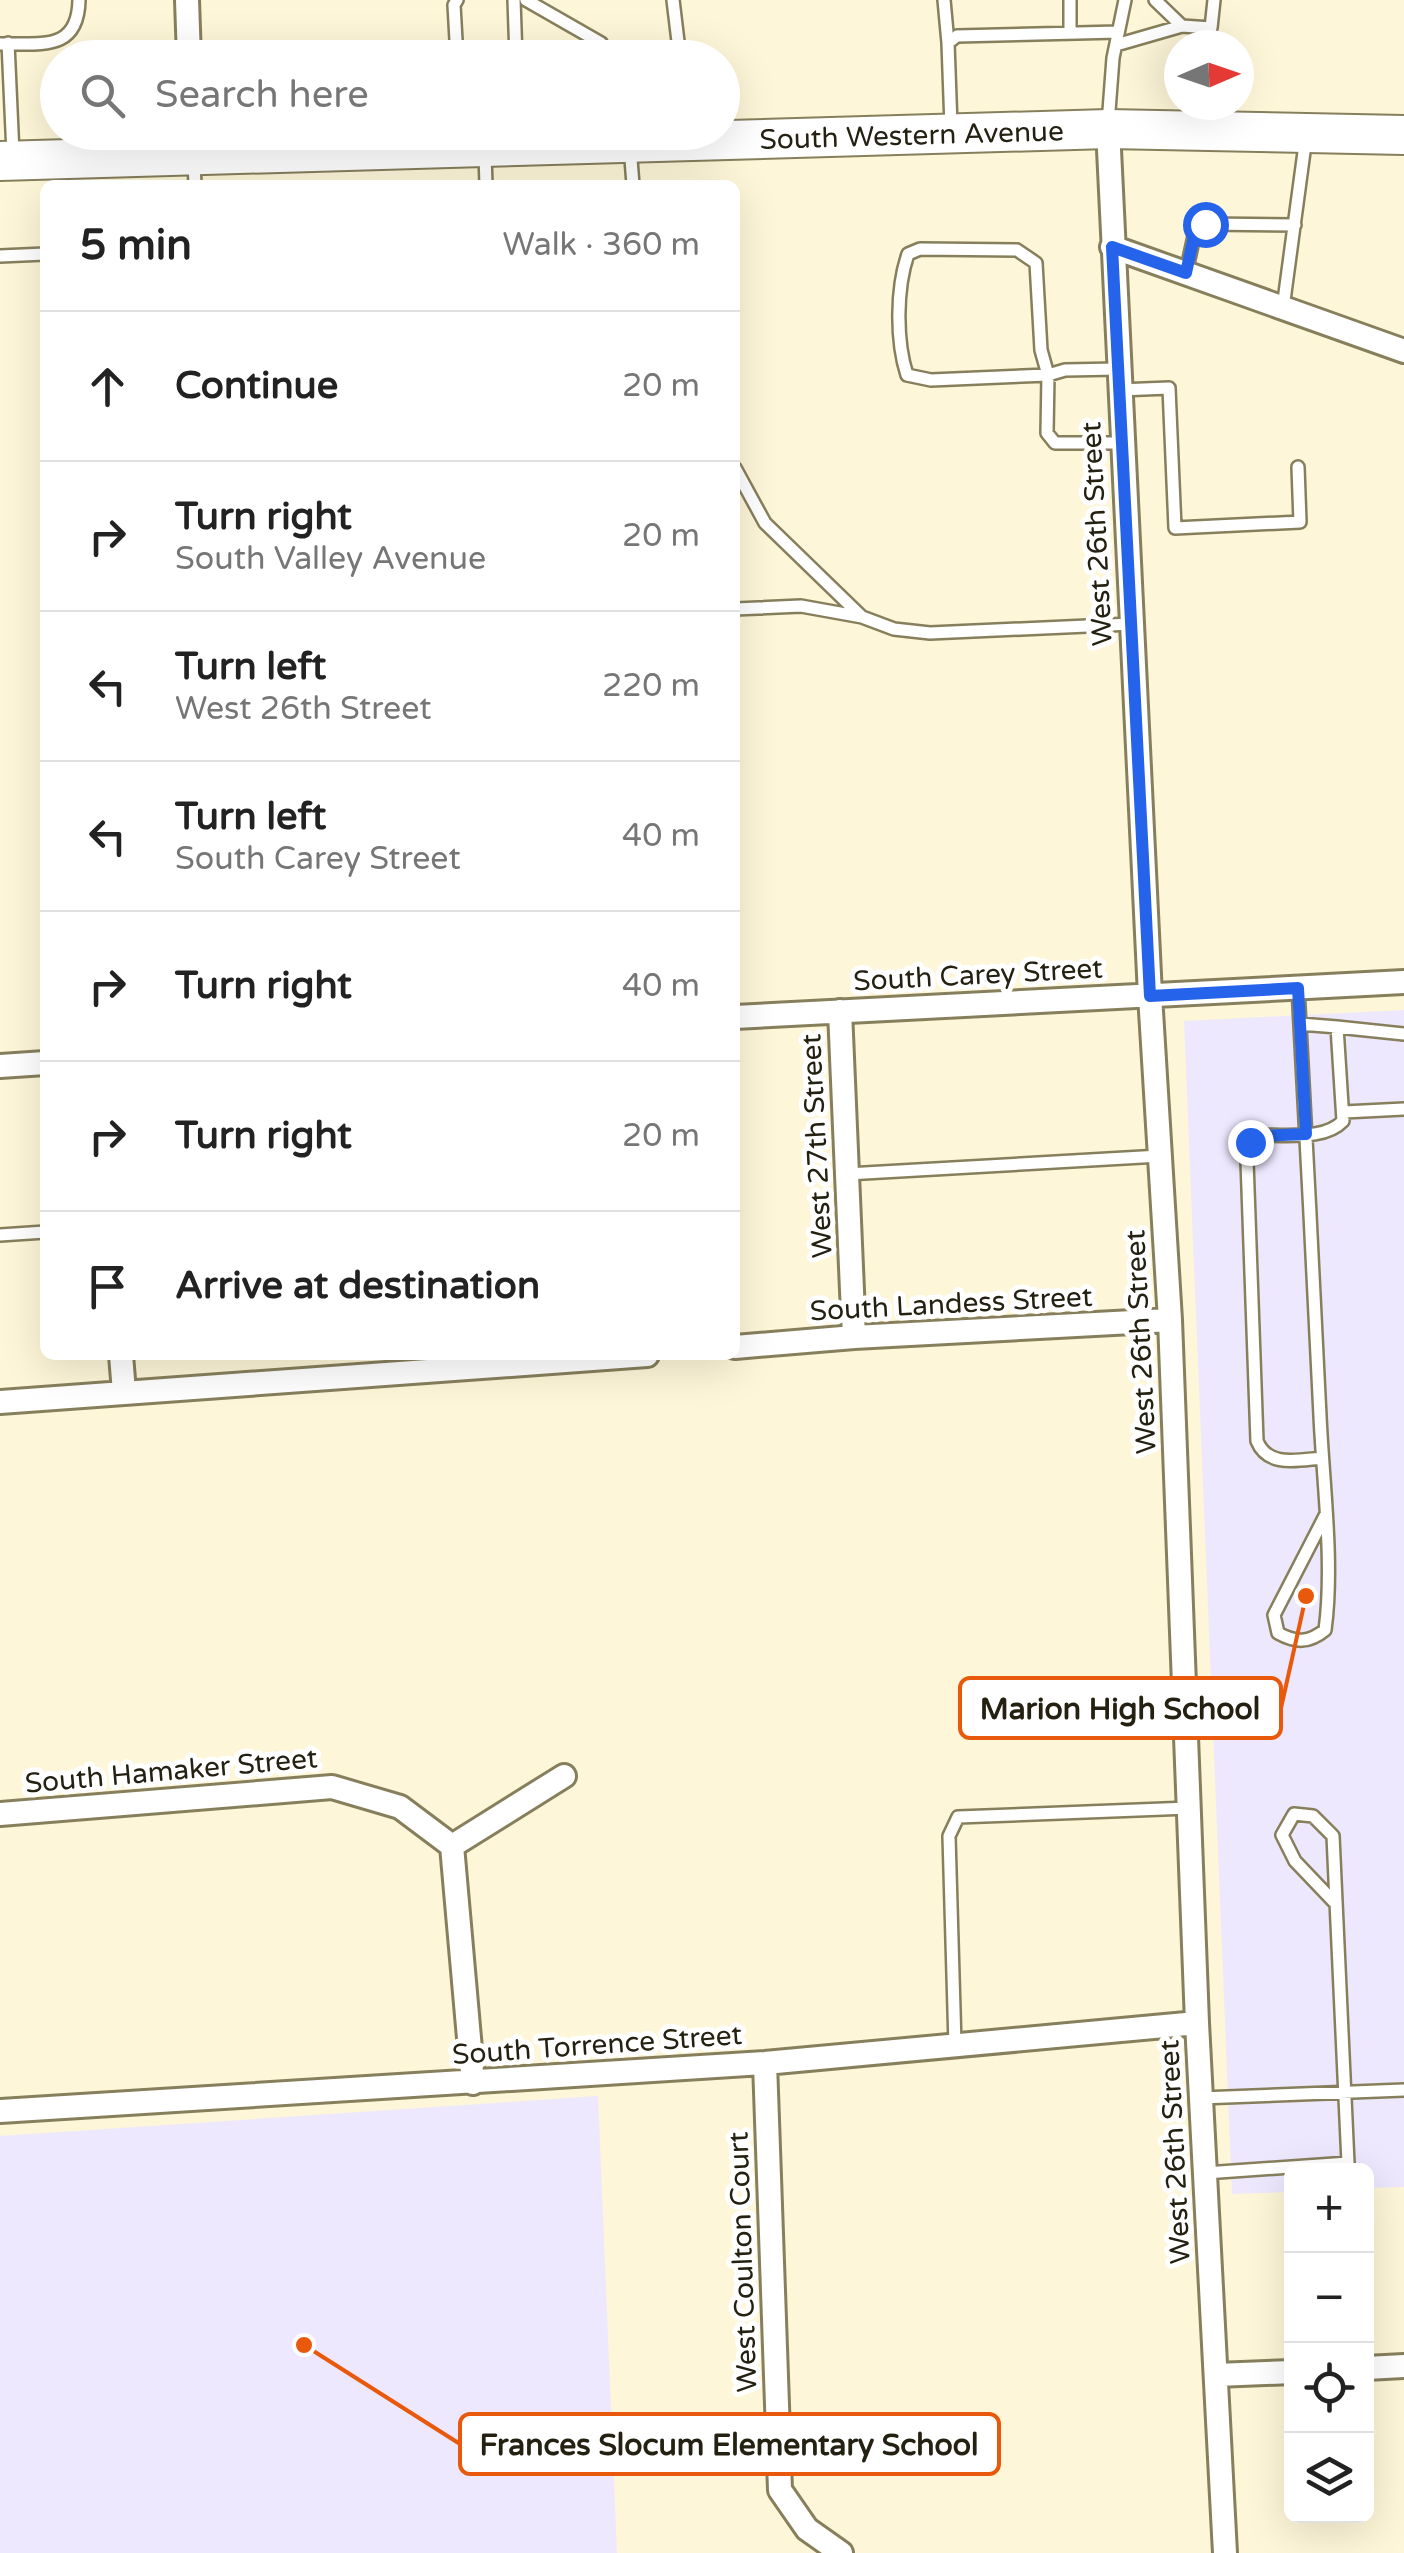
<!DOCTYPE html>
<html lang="en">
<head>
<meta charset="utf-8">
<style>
	:root { --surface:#fff; --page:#f2f2f2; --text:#222; --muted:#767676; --line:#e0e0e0 }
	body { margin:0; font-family:"Varela Round",sans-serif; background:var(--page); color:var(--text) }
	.controls { position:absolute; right:30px; bottom:30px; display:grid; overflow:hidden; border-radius:15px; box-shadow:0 10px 40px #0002 }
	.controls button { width:90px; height:90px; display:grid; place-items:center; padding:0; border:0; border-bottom:2px solid var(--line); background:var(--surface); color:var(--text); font:50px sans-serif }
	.compass { position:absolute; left:1164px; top:30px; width:90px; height:90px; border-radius:50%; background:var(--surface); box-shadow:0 10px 40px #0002; rotate:88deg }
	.stop { position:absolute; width:30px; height:30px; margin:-22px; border:8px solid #2563eb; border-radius:50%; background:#fff }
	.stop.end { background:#2563eb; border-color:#fff; box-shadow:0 2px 10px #0008 }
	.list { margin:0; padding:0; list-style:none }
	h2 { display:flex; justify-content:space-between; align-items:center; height:130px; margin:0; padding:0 40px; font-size:42px }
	h2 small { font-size:32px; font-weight:400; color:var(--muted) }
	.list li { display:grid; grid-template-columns:65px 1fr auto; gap:30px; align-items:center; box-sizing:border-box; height:150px; padding:0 40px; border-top:2px solid var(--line) }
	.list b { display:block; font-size:38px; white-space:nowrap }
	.list p { margin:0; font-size:32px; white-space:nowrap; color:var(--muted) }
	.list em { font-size:32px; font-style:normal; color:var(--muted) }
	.icon { flex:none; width:55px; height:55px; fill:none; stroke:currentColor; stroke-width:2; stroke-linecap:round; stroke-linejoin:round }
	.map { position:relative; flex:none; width:1404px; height:2553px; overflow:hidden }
	.search { position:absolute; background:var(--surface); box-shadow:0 10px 40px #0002; left:40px; top:40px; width:700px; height:110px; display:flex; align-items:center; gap:25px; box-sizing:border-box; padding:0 35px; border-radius:55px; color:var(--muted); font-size:38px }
	.panel { position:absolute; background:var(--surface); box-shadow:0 10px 40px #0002; left:40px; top:180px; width:700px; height:1180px; border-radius:15px }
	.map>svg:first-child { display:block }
	.education { fill:#ede8fe }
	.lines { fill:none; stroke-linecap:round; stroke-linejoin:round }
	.service-casing { stroke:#877f5c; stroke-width:16 }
	.minor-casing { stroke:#877f5c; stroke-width:28 }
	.trunk-casing { stroke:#877f5c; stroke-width:42 }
	.service { stroke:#fff; stroke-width:11 }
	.minor { stroke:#fff; stroke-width:22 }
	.trunk { stroke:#fff; stroke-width:38 }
	.route { stroke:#2563eb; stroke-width:12 }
	.labels { text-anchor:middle; stroke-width:10; stroke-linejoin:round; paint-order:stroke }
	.street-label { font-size:28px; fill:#242012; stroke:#fff }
	.leader { fill:none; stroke:#e8590c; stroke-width:4 }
	.callout-dot { fill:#e8590c; stroke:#fff; stroke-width:4 }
	.callout { fill:#fff; stroke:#e8590c; stroke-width:4 }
	.callout-label { font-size:30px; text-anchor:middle; font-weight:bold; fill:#242012 }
</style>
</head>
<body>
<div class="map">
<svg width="1404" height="2553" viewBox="0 0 1404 2553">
	<rect width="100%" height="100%" fill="#fdf6d8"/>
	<path class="education" d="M 1404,1010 L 1404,2187 L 1367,2188 L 1366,2170 L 1292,2170 L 1291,2192 L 1232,2194 L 1184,1021 Z
		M 598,2096 L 617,2553 L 0,2553 L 0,2136 Z"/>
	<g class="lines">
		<g class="service-casing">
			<path id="service" d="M 514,0 L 516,58
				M 526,0 L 601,43 L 600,58
				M 673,0 L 680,58
				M 944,0 L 948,43
				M 1155,0 L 1182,26
				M 1070,31 L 1070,0
				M 8,43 L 13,154
				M 0,44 C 41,43 78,52 79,0
				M 1116,45 L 1182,26 L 1211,28 L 1214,0
				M 457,58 L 454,5 L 457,0
				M 1108,124 L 1113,58 L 1125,0
				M 951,126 L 948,43 L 957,36 L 1118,32
				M 630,146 L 633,185
				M 485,155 L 486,185
				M 194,162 L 195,185
				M 920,249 L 1017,250 L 1036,263 L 1041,350 L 1048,375 L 931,380 L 907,375 C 896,341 896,289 908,254 Z
				M 0,256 L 45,254
				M 1186,273 L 1194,236 L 1205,224 L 1295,225
				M 1283,308 L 1306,137
				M 1118,369 L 1065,370 L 1048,375 L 1047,433 L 1055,443 L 1122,443
				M 1119,390 L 1169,388 L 1175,528 L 1300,522 L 1298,467
				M 735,468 L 765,523 L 862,617 L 894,629 L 930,633 L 1131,624
				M 735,609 L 801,606 L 862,617
				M 1298,988 C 1306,1131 1313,1273 1320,1416 C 1323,1483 1334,1564 1325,1630 C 1309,1643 1296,1643 1278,1633 L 1274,1615 L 1325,1516
				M 1300,1024 L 1337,1027 L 1343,1121 C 1323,1142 1282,1133 1255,1136 L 1250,1142 L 1247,1161 L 1257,1441 C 1268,1468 1298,1460 1322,1458
				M 1337,1027 L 1404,1034
				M 1344,1112 L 1404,1109
				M 847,1174 L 1160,1156
				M 0,1235 L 45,1232
				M 955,2045 L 949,1836 L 958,1817 L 1189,1808
				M 1201,2098 L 1404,2090
				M 1205,2173 L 1348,2163 L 1333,1836 L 1313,1816 L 1294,1814 L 1282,1835 L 1295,1861 L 1336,1904"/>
		</g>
		<g class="minor-casing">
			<path id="minor" d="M 187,0 L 189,58
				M 1108,129 L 1150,995 L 1170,1320 L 1197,2023 L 1225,2553
				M 1112,247 L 1404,351
				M 840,1011 L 854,1337
				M 735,1017 L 1404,982
				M 0,1066 L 45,1063
				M 735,1347 L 854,1337 L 1170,1320
				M 121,1355 L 124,1392
				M 0,1402 L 647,1355
				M 0,1814 L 332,1787 L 400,1807 L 452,1846
				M 452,1846 L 473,2083
				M 452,1846 L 564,1776
				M 765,2063 L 780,2490 L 807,2529 L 841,2553
				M 0,2111 L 765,2063 L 1197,2023
				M 1366,2368 L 1404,2366
				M 1216,2375 L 1292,2372"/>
		</g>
		<g class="trunk-casing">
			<g id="trunk">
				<path id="s1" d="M 0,161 L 1108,129 L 1404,135"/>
			</g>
		</g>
		<use href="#service" class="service"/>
		<use href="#minor" class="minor"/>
		<use href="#trunk" class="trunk"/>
	</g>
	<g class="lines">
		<path class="route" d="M 1205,224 L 1194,236 L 1186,273 L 1112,247 L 1150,996 L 1298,988 L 1306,1134 L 1255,1136 L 1250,1142"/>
	</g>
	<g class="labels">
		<g class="street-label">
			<text dy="10" stroke="none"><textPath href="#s1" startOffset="912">South Western Avenue</textPath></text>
			<text transform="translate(1096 534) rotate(-93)" y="10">West 26th Street</text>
			<text transform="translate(978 974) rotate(-3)" y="10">South Carey Street</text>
			<text transform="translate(816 1146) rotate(-93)" y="10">West 27th Street</text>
			<text transform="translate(951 1303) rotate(-3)" y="10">South Landess Street</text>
			<text transform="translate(1140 1342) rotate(-93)" y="10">West 26th Street</text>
			<text transform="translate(171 1770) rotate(-5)" y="10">South Hamaker Street</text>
			<text transform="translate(597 2044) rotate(-4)" y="10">South Torrence Street</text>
			<text transform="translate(1174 2152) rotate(-93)" y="10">West 26th Street</text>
			<text transform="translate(742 2262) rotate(-92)" y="10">West Coulton Court</text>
		</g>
	</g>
	<path class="leader" d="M1306 1596L1281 1708M304 2345L460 2444"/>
	<g class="callout-dot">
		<circle cx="1306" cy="1596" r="10"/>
		<circle cx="304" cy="2345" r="10"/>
	</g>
	<g class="callout">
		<rect x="960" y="1678" width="321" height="60" rx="10"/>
		<rect x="460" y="2414" width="539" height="60" rx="10"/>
	</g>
	<g class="callout-label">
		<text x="1120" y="1719">Marion High School</text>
		<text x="729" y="2455">Frances Slocum Elementary School</text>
	</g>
</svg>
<div class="controls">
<button>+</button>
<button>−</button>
<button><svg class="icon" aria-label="locate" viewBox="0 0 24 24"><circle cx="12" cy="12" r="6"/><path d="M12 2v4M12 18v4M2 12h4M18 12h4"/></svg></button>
<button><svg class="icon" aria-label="layers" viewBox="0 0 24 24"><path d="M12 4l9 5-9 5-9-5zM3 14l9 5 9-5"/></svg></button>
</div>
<svg class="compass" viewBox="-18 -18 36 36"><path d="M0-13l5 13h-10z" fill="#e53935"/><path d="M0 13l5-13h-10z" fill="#767676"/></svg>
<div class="stop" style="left:1205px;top:224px"></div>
<div class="stop end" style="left:1250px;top:1142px"></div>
<div class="search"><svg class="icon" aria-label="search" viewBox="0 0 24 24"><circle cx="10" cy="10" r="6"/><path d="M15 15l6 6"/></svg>Search here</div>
<section class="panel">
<h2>5 min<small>Walk · 360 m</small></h2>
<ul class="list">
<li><svg class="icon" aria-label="ahead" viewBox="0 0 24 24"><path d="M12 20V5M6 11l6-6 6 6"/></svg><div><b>Continue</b></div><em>20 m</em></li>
<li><svg class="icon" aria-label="right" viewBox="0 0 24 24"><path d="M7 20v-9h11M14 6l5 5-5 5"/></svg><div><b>Turn right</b><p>South Valley Avenue</p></div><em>20 m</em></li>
<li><svg class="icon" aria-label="left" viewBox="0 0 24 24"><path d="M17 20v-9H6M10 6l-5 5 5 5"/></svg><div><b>Turn left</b><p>West 26th Street</p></div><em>220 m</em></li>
<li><svg class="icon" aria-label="left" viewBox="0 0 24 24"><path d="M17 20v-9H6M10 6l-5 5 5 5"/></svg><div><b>Turn left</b><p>South Carey Street</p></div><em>40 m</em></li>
<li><svg class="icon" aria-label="right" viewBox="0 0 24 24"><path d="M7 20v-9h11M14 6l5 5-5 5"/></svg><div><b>Turn right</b></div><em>40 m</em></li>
<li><svg class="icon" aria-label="right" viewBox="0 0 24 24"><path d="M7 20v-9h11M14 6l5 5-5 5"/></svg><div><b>Turn right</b></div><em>20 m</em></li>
<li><svg class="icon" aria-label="arrive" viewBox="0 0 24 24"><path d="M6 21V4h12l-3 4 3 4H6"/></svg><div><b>Arrive at destination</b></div></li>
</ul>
</section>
</div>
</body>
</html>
